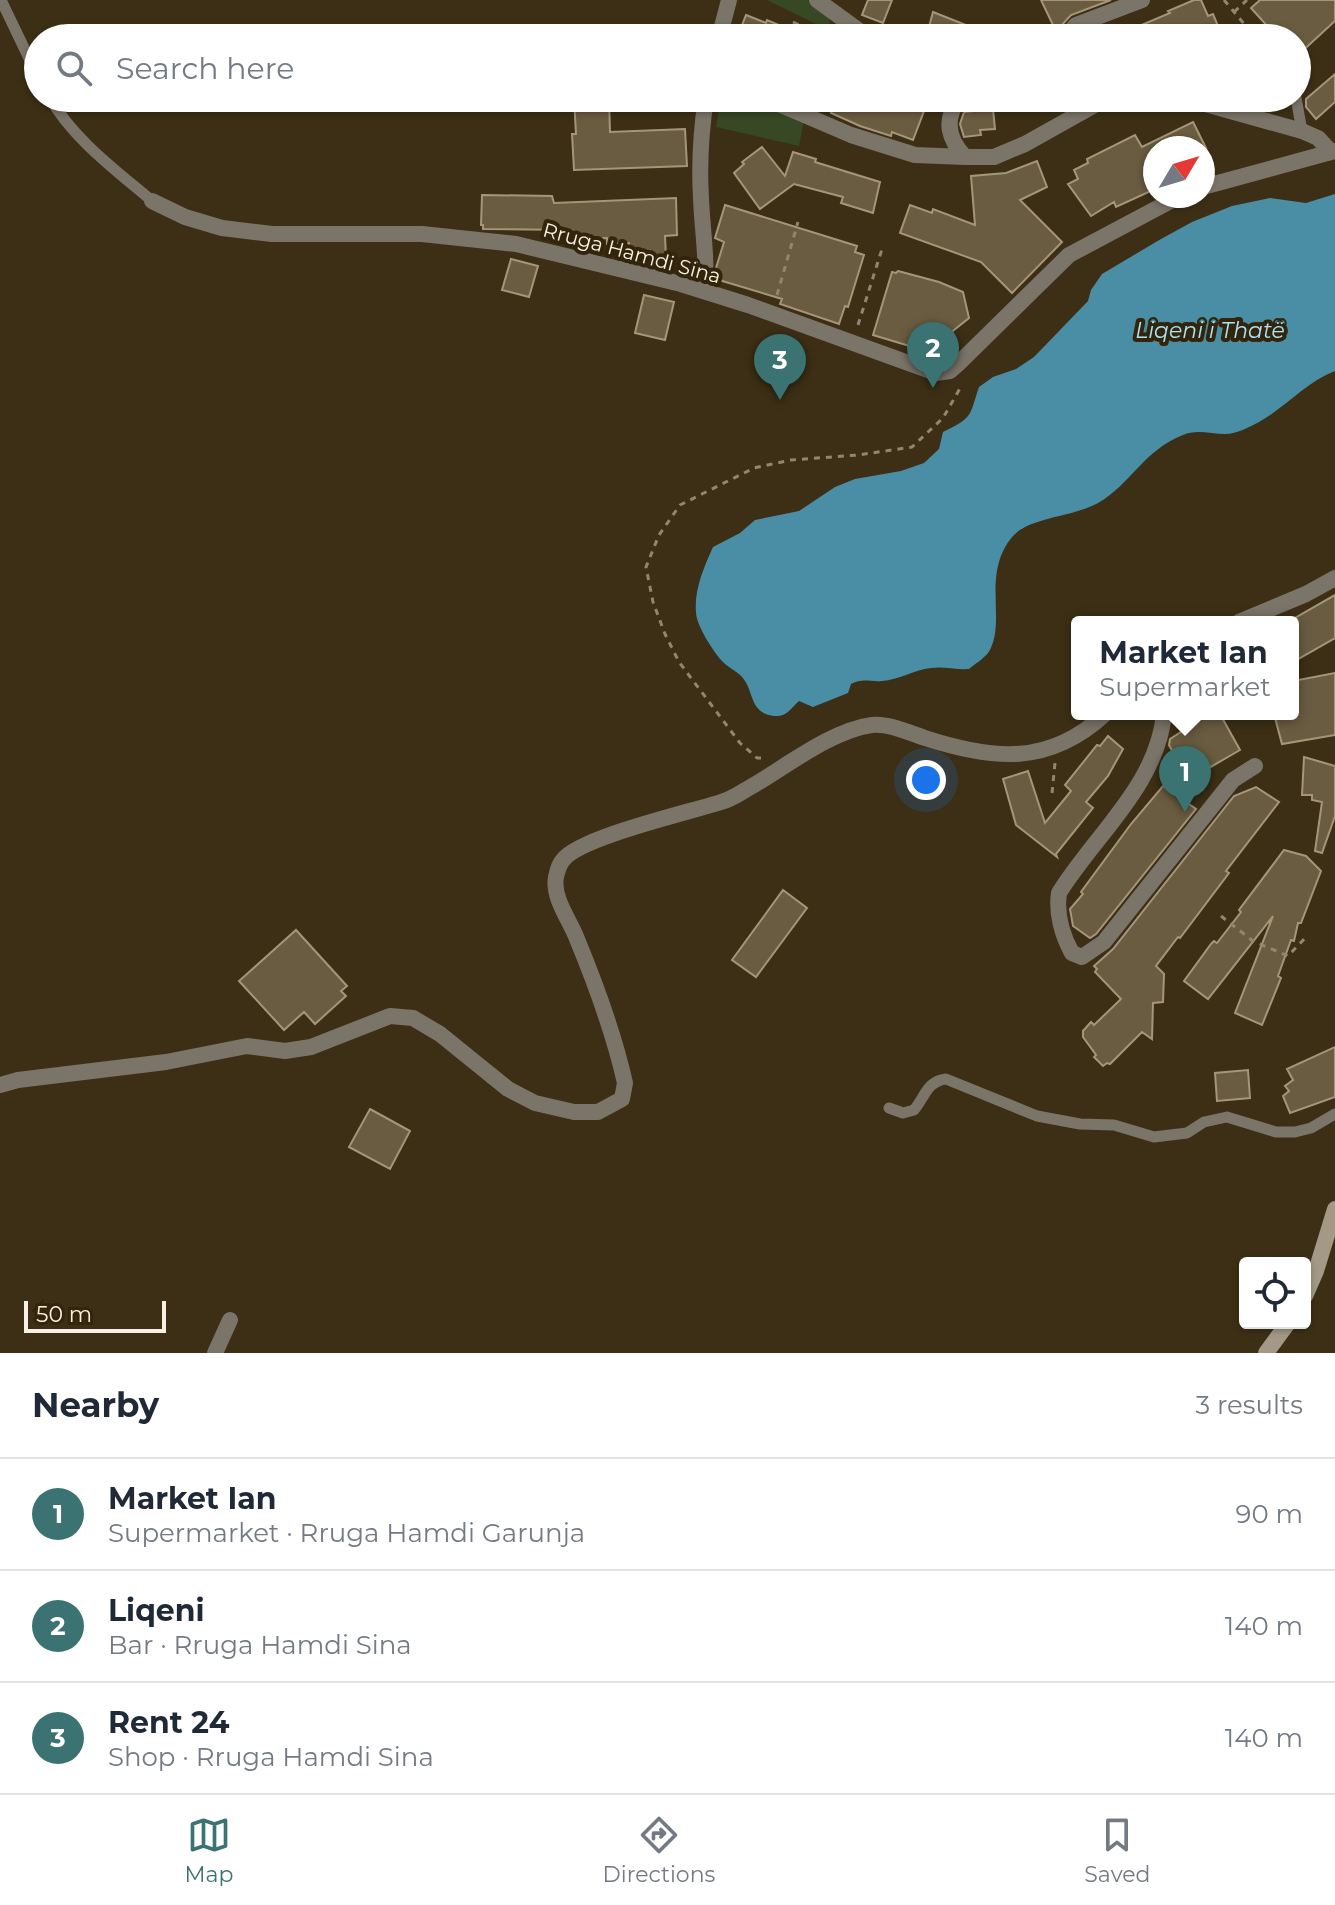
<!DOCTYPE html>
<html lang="en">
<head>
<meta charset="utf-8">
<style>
	:root { --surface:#fff; --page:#f6f6f7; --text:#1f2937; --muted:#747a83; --line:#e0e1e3; --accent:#3b7372 }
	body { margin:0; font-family:Montserrat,sans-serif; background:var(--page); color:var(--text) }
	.controls { position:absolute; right:24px; bottom:24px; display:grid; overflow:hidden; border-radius:8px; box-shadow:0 2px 6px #0004 }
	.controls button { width:72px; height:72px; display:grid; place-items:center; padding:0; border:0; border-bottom:2px solid var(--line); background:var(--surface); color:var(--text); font:40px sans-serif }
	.compass { position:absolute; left:1143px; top:136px; width:72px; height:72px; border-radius:50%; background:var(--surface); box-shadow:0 2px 6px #0004; rotate:52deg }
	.scale { position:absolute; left:24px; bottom:20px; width:142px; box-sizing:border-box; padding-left:8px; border:4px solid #f8f0e1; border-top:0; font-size:22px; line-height:28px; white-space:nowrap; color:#f8f0e1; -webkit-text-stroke:6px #32250b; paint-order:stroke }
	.you { position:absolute; left:926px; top:780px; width:28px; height:28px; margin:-20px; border:6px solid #fff; border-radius:50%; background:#1a73e8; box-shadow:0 0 0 12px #1a73e833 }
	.badge { display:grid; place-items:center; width:52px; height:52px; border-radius:50%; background:var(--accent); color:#fff; font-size:26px; font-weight:700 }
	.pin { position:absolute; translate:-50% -66px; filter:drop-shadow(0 2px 4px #0008) }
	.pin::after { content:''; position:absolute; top:42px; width:28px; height:24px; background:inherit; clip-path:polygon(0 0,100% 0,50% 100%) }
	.popup { position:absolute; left:1071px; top:616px; width:228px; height:104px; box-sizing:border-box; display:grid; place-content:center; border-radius:8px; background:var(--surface); filter:drop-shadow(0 2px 6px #0005); font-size:26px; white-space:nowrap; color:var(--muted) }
	.popup b { font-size:30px; color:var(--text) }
	.popup::after { content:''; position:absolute; left:50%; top:100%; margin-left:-16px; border:16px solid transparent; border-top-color:var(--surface) }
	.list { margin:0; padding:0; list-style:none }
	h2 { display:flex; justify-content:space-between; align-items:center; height:104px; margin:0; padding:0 32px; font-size:34px }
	h2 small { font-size:26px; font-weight:400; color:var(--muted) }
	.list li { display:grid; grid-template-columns:52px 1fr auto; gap:24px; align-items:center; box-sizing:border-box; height:112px; padding:0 32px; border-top:2px solid var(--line) }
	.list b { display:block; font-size:30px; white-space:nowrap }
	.list p { margin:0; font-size:26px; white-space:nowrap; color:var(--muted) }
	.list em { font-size:26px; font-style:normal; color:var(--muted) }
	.icon { flex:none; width:44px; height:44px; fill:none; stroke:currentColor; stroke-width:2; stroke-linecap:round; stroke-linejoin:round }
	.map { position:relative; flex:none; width:1335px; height:1353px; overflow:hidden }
	.search { position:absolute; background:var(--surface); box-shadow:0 2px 6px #0004; left:24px; right:24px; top:24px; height:88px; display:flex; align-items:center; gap:20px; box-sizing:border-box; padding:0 28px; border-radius:44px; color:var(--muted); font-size:30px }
	.sheet { height:440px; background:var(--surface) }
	nav { display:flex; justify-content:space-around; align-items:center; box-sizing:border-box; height:112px; border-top:2px solid var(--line); background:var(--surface); font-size:22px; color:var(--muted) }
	nav a { display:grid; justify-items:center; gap:4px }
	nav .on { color:var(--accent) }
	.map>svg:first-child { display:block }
	.green { fill:#374825 }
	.water { fill:#4a8ea6 }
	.building { fill:#6a5c40; stroke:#a59679; stroke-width:2 }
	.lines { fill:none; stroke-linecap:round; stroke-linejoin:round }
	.path { stroke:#918671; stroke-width:3; stroke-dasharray:6 6; stroke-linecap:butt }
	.lane { stroke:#7b7468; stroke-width:11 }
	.street { stroke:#7b7468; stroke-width:16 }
	.secondary { stroke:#a49986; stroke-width:16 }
	.labels { text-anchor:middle; stroke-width:8; stroke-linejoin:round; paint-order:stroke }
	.street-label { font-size:20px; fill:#f8f0e1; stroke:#32250b }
	.water-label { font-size:22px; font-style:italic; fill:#aae2f8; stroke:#32250b }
</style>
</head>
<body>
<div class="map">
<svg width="1335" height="1353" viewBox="0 0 1335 1353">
	<rect width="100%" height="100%" fill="#3c2f15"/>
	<path class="green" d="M 767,0 L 808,0 L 829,18 L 830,27 L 818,25 Z
		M 721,98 L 745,98 L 804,120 L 799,146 L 716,127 Z"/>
	<path class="water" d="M 1335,194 L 1335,371 C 1306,382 1286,407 1259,422 C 1249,427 1237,434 1225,434 C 1211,434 1196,429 1183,435 C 1144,450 1130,485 1098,503 C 1073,517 1030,517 1013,536 C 980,574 1008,623 988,653 C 983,659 975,664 969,669 C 956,670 943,666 931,668 C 913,670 899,680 882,681 C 870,682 862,678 851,684 L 848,693 L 813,707 L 799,701 C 789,710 786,719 769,715 C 751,710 753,693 745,681 C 739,671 729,669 722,661 C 713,651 696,625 696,612 C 694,590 704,567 713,547 L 740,533 L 755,520 L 799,511 L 835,487 L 855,479 L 901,471 L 924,463 L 939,449 L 943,432 C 974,417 969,416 979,387 L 993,377 L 1016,369 L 1034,357 L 1088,301 L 1091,290 L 1102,274 L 1161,239 L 1192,222 L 1232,206 L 1270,198 L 1306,203 Z"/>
	<path class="building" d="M 868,0 L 892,0 L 883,23 L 862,15 Z
		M 1041,0 L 1111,0 L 1071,15 L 1061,26 L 1053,25 Z
		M 1194,0 L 1201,0 L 1208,16 L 1213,14 L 1223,38 L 1111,38 L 1170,13 L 1168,11 Z
		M 1260,0 L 1335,0 L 1335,21 L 1297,56 L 1297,38 L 1278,38 L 1251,8 Z
		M 933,12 L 996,37 L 996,38 L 926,38 Z
		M 746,15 L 766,23 L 767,20 L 810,38 L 737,38 Z
		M 1335,74 L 1335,102 L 1316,119 L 1306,107 L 1306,99 Z
		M 574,98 L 609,98 L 610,132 L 685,129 L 687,166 L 574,170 L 572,134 L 576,134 Z
		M 837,98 L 929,98 L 913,140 L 892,132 L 891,136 L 860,126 L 831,113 Z
		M 1235,98 L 1266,98 L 1263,109 L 1238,102 Z
		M 993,109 L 995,129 L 980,130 L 981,135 L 964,137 L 960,124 L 964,112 Z
		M 1193,122 L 1206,148 L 1155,148 L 1155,189 L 1116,207 L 1114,202 L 1091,216 L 1068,184 L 1078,179 L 1074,170 L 1088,163 L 1087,159 L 1135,135 L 1142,147 Z
		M 762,147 L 785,176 L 793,152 L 816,159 L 815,162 L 880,182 L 873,213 L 841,203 L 843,197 L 794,184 L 760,209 L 734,173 L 744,164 L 742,162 Z
		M 1037,161 L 1047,187 L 1020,200 L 1062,242 L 1012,293 L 981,262 L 900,233 L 910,205 L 932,213 L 933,209 L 975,225 L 971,176 L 1006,173 Z
		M 482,195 L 552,196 L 554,203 L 676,198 L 677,235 L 665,236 L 666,257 L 640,258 L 640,253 L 630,254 L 629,243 L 607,244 L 607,238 L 572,239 L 572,230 L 483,229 L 483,225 L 481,225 Z
		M 725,205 L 857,246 L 855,252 L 864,255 L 848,307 L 845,306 L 839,324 L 780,304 L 782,299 L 719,280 L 721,273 L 716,272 L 716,268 L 724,242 L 715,238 Z
		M 511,259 L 538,266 L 529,297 L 502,290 Z
		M 898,271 L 939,282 L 963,292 L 969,318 L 949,334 L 945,346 L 926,351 L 873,335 L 892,272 L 896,273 Z
		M 644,295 L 674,302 L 665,340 L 635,333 Z
		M 1335,595 L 1335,638 L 1293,662 L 1293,619 Z
		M 1335,673 L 1335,735 L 1282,744 L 1274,714 L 1293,714 L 1293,681 Z
		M 1179,714 L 1220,714 L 1240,750 L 1188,780 L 1169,745 L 1170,739 L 1187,728 Z
		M 1108,736 L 1123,749 L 1108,776 L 1086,802 L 1093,808 L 1056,854 L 1057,857 L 1016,825 L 1003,779 L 1028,771 L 1045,823 L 1071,791 L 1065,785 L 1097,745 L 1100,746 Z
		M 1304,757 L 1335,766 L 1335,816 L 1322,853 L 1315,851 L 1322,802 L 1312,800 L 1312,795 L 1302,795 Z
		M 1163,786 L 1196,809 L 1096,934 L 1090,938 L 1073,926 L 1070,909 L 1083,894 L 1081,892 L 1131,824 Z
		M 1256,787 L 1279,802 L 1226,871 L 1229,873 L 1180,938 L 1178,937 L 1156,966 L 1164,974 L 1163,1002 L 1153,1003 L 1152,1039 L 1142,1032 L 1110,1064 L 1107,1063 L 1103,1066 L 1094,1057 L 1096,1055 L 1083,1037 L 1083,1031 L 1091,1022 L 1094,1025 L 1121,999 L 1095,972 L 1097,969 L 1094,966 L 1113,949 L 1234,796 Z
		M 1284,850 L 1306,856 L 1321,871 L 1301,923 L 1298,923 L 1294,941 L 1291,940 L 1278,976 L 1281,978 L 1262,1025 L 1235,1013 L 1273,916 L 1208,999 L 1184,981 L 1211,944 L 1214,941 L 1217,943 L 1241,912 L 1239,910 Z
		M 783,890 L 807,908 L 756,977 L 732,960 Z
		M 296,930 L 347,986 L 341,991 L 346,996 L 315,1024 L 304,1012 L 284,1030 L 239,981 Z
		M 1335,1047 L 1335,1097 L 1290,1113 L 1283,1096 L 1289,1091 L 1285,1086 L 1293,1080 L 1287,1069 Z
		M 1248,1070 L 1250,1098 L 1217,1101 L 1215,1073 Z
		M 370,1109 L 410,1131 L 390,1169 L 349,1147 Z"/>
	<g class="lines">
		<path class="path" d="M 1224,0 L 1256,38
			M 1234,12 L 1247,0
			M 793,22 L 812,31 L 831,34
			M 777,295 L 798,222
			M 858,325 L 882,249
			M 761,758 L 757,758 L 740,743 L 679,662 L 665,634 L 653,602 L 646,567 L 659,535 L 680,505 L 754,468 L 791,460 L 858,455 L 912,447 L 943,418 L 962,385
			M 1052,793 L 1055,763
			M 1221,916 L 1253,941 L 1288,956 L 1307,936"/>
		<path class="lane" d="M 1,0 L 38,77
			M 50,98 C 73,139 117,171 152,201
			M 1296,98 L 1302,131
			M 889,1108 L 903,1113 L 914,1110 C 925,1097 927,1081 946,1079 L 1037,1116 L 1080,1124 L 1114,1125 L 1154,1137 L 1187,1133 L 1204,1122 L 1227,1117 L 1276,1132 L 1295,1132 L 1311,1128 L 1335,1114"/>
		<path class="street" d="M 817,0 L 869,38
			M 719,38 L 729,0
			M 1065,38 L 1076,25 L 1142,0
			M 765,98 L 851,135 L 915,155 L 965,157 L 994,157 L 1025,144 L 1107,98
			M 1184,98 L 1302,131 L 1318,138 L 1331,152
			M 965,157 C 949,140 943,121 958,101 L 974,98
			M 1203,187 L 1335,151
			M 152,201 L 185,217 L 222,228 L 272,234 L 422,234 L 516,244 L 681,284 L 748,305 L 936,373 L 950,371 L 958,364 L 1069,255 L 1180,196
			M 704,291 C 708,260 702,229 701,198 C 699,165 701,131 706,98
			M 1239,622 L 1306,594 L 1335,578
			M 1164,714 C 1157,785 1095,835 1059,893 C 1056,913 1062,935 1072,953 L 1082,957 L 1104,942 L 1233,780 L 1255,766
			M 0,1085 L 18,1080 L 166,1062 L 247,1046 L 285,1051 L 311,1047 L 390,1016 L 413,1018 L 440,1034 L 508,1089 L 535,1103 L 574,1112 L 598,1112 L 622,1099 L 625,1083 C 614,1034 596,985 577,939 C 570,920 552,898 556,877 C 557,872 560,863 563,860 C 580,837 691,812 721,802 C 733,799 743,791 754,785 C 788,765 833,730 872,725 C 888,723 910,733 925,738 C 993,760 1049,766 1105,714
			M 215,1353 L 230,1320"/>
		<path class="secondary" d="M 1305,1296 L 1316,1271 L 1335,1209
			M 1266,1353 L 1288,1323"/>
	</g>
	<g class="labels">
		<g class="street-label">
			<text transform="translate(632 253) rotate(15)" y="7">Rruga Hamdi Sina</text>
		</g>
		<g class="water-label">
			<text x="1210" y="338">Liqeni i Thatë</text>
		</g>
	</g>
</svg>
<div class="controls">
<button><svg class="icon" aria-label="locate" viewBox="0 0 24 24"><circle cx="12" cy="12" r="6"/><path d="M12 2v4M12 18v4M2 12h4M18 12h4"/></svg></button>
</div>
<svg class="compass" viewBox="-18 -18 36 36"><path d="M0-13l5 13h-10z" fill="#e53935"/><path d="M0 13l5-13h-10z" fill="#747a83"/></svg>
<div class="scale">50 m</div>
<div class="you"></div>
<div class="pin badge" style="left:1185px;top:812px">1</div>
<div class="popup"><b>Market Ian</b>Supermarket</div>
<div class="pin badge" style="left:933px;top:388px">2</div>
<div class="pin badge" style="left:780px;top:400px">3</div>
<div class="search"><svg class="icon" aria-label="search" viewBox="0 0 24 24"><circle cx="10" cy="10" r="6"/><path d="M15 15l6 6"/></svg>Search here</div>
</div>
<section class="sheet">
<h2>Nearby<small>3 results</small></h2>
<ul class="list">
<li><span class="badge">1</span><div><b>Market Ian</b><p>Supermarket · Rruga Hamdi Garunja</p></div><em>90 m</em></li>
<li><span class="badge">2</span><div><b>Liqeni</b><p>Bar · Rruga Hamdi Sina</p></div><em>140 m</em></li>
<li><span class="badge">3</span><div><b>Rent 24</b><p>Shop · Rruga Hamdi Sina</p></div><em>140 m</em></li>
</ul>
</section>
<nav>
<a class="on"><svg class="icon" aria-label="map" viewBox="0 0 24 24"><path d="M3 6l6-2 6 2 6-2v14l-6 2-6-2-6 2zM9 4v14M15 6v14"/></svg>Map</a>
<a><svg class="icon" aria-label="directions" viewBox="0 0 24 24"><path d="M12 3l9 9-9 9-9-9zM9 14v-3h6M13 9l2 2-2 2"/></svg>Directions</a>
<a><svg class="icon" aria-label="saved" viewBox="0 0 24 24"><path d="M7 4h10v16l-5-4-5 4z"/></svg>Saved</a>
</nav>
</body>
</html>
